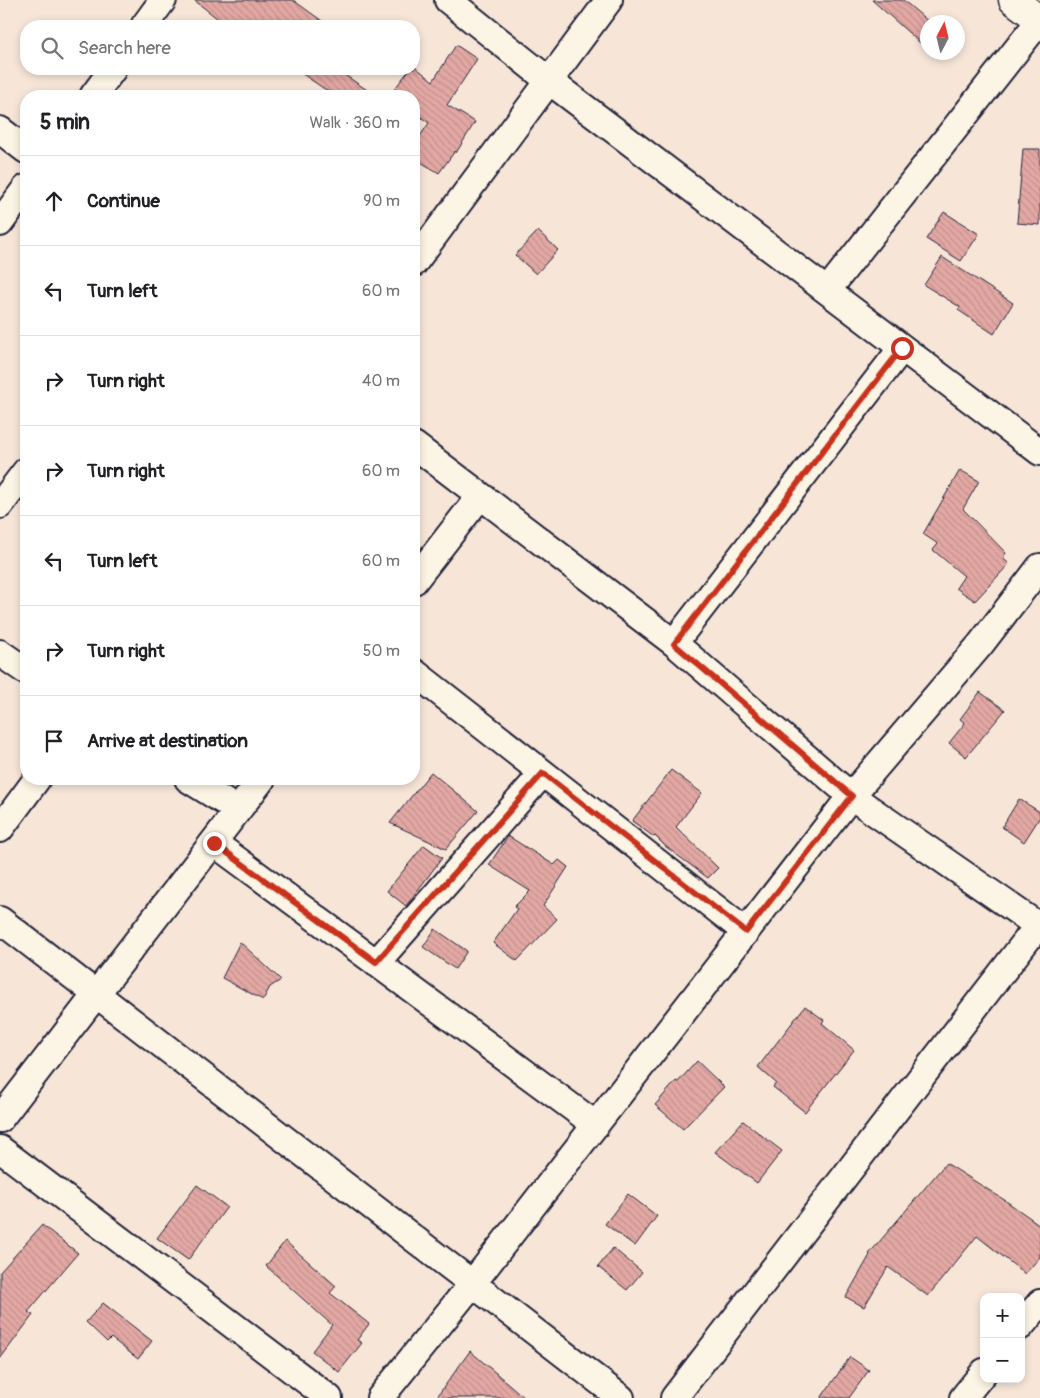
<!DOCTYPE html>
<html lang="en">
<head>
<meta charset="utf-8">
<style>
	:root { --surface:#fff; --page:#f2f2f2; --text:#202124; --muted:#757577; --line:#e0e0e0 }
	body { margin:0; font-family:Pangolin,sans-serif; background:var(--page); color:var(--text) }
	.controls { position:absolute; right:15px; bottom:15px; display:grid; overflow:hidden; border-radius:10px; box-shadow:0 2px 8px #0003 }
	.controls button { width:45px; height:45px; display:grid; place-items:center; padding:0; border:0; border-bottom:1px solid var(--line); background:var(--surface); color:var(--text); font:25px sans-serif }
	.compass { position:absolute; left:920px; top:15px; width:45px; height:45px; border-radius:50%; background:var(--surface); box-shadow:0 2px 8px #0003; rotate:7deg }
	.stop { position:absolute; width:15px; height:15px; margin:-11px; border:4px solid #c8321e; border-radius:50%; background:#fff }
	.stop.end { background:#c8321e; border-color:#fff; box-shadow:0 1px 5px #0008 }
	.list { margin:0; padding:0; list-style:none }
	h2 { display:flex; justify-content:space-between; align-items:center; height:65px; margin:0; padding:0 20px; font-size:21px }
	h2 small { font-size:16px; font-weight:400; color:var(--muted) }
	.list li { display:grid; grid-template-columns:32px 1fr auto; gap:15px; align-items:center; box-sizing:border-box; height:90px; padding:0 20px; border-top:1px solid var(--line) }
	.list b { display:block; font-size:19px; white-space:nowrap }
	.list em { font-size:16px; font-style:normal; color:var(--muted) }
	.icon { flex:none; width:28px; height:28px; fill:none; stroke:currentColor; stroke-width:2; stroke-linecap:round; stroke-linejoin:round }
	.map { position:relative; flex:none; width:1040px; height:1398px; overflow:hidden }
	.search { position:absolute; background:var(--surface); box-shadow:0 2px 8px #0003; left:20px; top:20px; width:400px; height:55px; display:flex; align-items:center; gap:12px; box-sizing:border-box; padding:0 18px; border-radius:20px; color:var(--muted); font-size:19px }
	.panel { position:absolute; background:var(--surface); box-shadow:0 2px 8px #0003; left:20px; top:90px; width:400px; height:695px; border-radius:20px }
	.map>svg:first-child { display:block }
	.building { fill:url(#building-back-hatch); stroke:#22223b }
	.lines { fill:none; stroke-linecap:round; stroke-linejoin:round }
	.minor-casing { stroke:#22223b; stroke-width:30 }
	.tertiary-casing { stroke:#22223b; stroke-width:31 }
	.minor { stroke:#fcf5e5; stroke-width:26 }
	.tertiary { stroke:#fcf5e5; stroke-width:28 }
	.route { stroke:#c8321e; stroke-width:6 }
</style>
</head>
<body>
<div class="map">
<svg width="1040" height="1398" viewBox="0 0 1040 1398">
	<defs>
		<pattern id="building-back-hatch" width="6" height="6" patternUnits="userSpaceOnUse" patternTransform="scale(1.25)"><rect width="6" height="6" fill="#e3a8a4"/><path d="M-1 5l2 2M0 0l6 6M5-1l2 2" fill="none" stroke="#c2908e"/></pattern>
	</defs>
	<rect width="100%" height="100%" fill="#f7e6d8"/>
	<filter id="ink" filterUnits="userSpaceOnUse"><feTurbulence type="fractalNoise" baseFrequency=".02" numOctaves="2"/><feDisplacementMap in="SourceGraphic" scale="10" xChannelSelector="R" yChannelSelector="G"/><feConvolveMatrix kernelMatrix="1 2 1 2 8 2 1 2 1" color-interpolation-filters="sRGB"/></filter>
	<g filter="url(#ink)">
		<path class="building" d="M 194,0 L 293,0 L 329,26 L 227,26 Z
			M 872,0 L 903,0 L 929,22 L 928,22 L 928,50 Z
			M 456,45 L 477,59 L 447,105 L 475,122 L 456,153 L 455,151 L 439,173 L 414,158 L 414,145 L 429,123 L 414,112 L 414,96 L 389,96 L 410,69 L 414,69 L 414,66 L 433,81 Z
			M 295,69 L 336,69 L 376,96 L 335,96 Z
			M 1023,149 L 1040,149 L 1040,225 L 1017,223 Z
			M 944,212 L 979,234 L 961,261 L 926,239 Z
			M 538,231 L 558,250 L 536,274 L 515,255 Z
			M 942,257 L 1013,303 L 994,334 L 958,310 L 960,307 L 924,285 Z
			M 960,470 L 979,481 L 963,509 L 1006,553 L 1003,558 L 1009,564 L 975,601 L 956,588 L 964,576 L 933,550 L 938,544 L 923,534 Z
			M 980,692 L 1005,710 L 966,757 L 949,743 L 965,723 L 960,719 Z
			M 671,770 L 702,793 L 676,827 L 718,868 L 708,878 L 665,846 L 655,836 L 654,837 L 632,821 Z
			M 431,772 L 478,811 L 446,849 L 390,823 Z
			M 1019,799 L 1040,812 L 1040,817 L 1024,842 L 1002,827 Z
			M 508,836 L 554,865 L 559,860 L 568,867 L 543,906 L 557,919 L 517,961 L 493,943 L 517,909 L 514,907 L 530,891 L 489,865 Z
			M 424,845 L 442,858 L 406,906 L 387,891 Z
			M 435,929 L 467,951 L 455,969 L 423,947 Z
			M 240,942 L 281,980 L 270,987 L 263,1000 L 222,978 Z
			M 805,1006 L 824,1020 L 822,1023 L 854,1050 L 805,1112 L 773,1087 L 776,1083 L 758,1067 Z
			M 697,1061 L 724,1087 L 683,1129 L 655,1105 L 676,1081 L 678,1082 Z
			M 743,1121 L 782,1151 L 757,1183 L 715,1152 Z
			M 946,1163 L 1006,1201 L 1040,1225 L 1040,1257 L 1025,1274 L 977,1236 L 928,1296 L 888,1267 L 864,1307 L 846,1297 L 870,1255 L 869,1254 Z
			M 197,1185 L 227,1207 L 188,1260 L 157,1238 Z
			M 628,1194 L 657,1216 L 635,1246 L 605,1224 Z
			M 42,1225 L 78,1253 L 28,1312 L 33,1315 L 0,1359 L 0,1272 Z
			M 285,1241 L 336,1286 L 330,1293 L 369,1324 L 357,1340 L 362,1343 L 339,1372 L 312,1351 L 332,1325 L 266,1266 Z
			M 613,1248 L 642,1272 L 627,1290 L 598,1267 Z
			M 103,1303 L 152,1341 L 138,1359 L 111,1338 L 107,1342 L 86,1322 Z
			M 470,1351 L 525,1398 L 436,1398 Z
			M 850,1357 L 869,1370 L 849,1398 L 821,1398 Z"/>
		<g class="lines">
			<g class="minor-casing">
				<path id="minor" d="M 448,0 L 548,80 L 1040,452
					M 144,26 L 163,0
					M 93,96 L 113,69
					M 0,130 L 26,150
					M 0,223 L 26,188
					M 414,263 L 609,0
					M 827,291 L 1040,20
					M 414,445 L 674,643 L 851,796 L 1040,927
					M 0,505 L 26,471
					M 414,581 L 480,496
					M 674,643 L 902,348
					M 0,653 L 26,671
					M 414,672 L 746,932
					M 188,779 L 238,810
					M 0,829 L 37,779
					M 214,843 L 596,1125
					M 0,920 L 621,1398
					M 376,963 L 543,773
					M 0,1119 L 262,779
					M 0,1149 L 329,1398
					M 1021,1326 L 1040,1303
					M 380,1398 L 472,1284 L 851,796 L 980,645 L 1040,567
					M 674,1398 L 1040,923
					M 963,1398 L 984,1372"/>
			</g>
			<g class="tertiary-casing">
				<path id="tertiary" d="M 1013,0 L 1040,20"/>
			</g>
			<use href="#minor" class="minor"/>
			<use href="#tertiary" class="tertiary"/>
		</g>
	</g>
	<g class="lines" filter="url(#ink)">
		<path class="route" d="M 214,843 L 376,962 L 543,773 L 746,932 L 852,796 L 674,644 L 902,348"/>
	</g>
</svg>
<div class="controls">
<button>+</button>
<button>−</button>
</div>
<svg class="compass" viewBox="-18 -18 36 36"><path d="M0-13l5 13h-10z" fill="#e53935"/><path d="M0 13l5-13h-10z" fill="#757577"/></svg>
<div class="stop" style="left:902px;top:348px"></div>
<div class="stop end" style="left:214px;top:843px"></div>
<div class="search"><svg class="icon" aria-label="search" viewBox="0 0 24 24"><circle cx="10" cy="10" r="6"/><path d="M15 15l6 6"/></svg>Search here</div>
<section class="panel">
<h2>5 min<small>Walk · 360 m</small></h2>
<ul class="list">
<li><svg class="icon" aria-label="ahead" viewBox="0 0 24 24"><path d="M12 20V5M6 11l6-6 6 6"/></svg><div><b>Continue</b></div><em>90 m</em></li>
<li><svg class="icon" aria-label="left" viewBox="0 0 24 24"><path d="M17 20v-9H6M10 6l-5 5 5 5"/></svg><div><b>Turn left</b></div><em>60 m</em></li>
<li><svg class="icon" aria-label="right" viewBox="0 0 24 24"><path d="M7 20v-9h11M14 6l5 5-5 5"/></svg><div><b>Turn right</b></div><em>40 m</em></li>
<li><svg class="icon" aria-label="right" viewBox="0 0 24 24"><path d="M7 20v-9h11M14 6l5 5-5 5"/></svg><div><b>Turn right</b></div><em>60 m</em></li>
<li><svg class="icon" aria-label="left" viewBox="0 0 24 24"><path d="M17 20v-9H6M10 6l-5 5 5 5"/></svg><div><b>Turn left</b></div><em>60 m</em></li>
<li><svg class="icon" aria-label="right" viewBox="0 0 24 24"><path d="M7 20v-9h11M14 6l5 5-5 5"/></svg><div><b>Turn right</b></div><em>50 m</em></li>
<li><svg class="icon" aria-label="arrive" viewBox="0 0 24 24"><path d="M6 21V4h12l-3 4 3 4H6"/></svg><div><b>Arrive at destination</b></div></li>
</ul>
</section>
</div>
</body>
</html>
